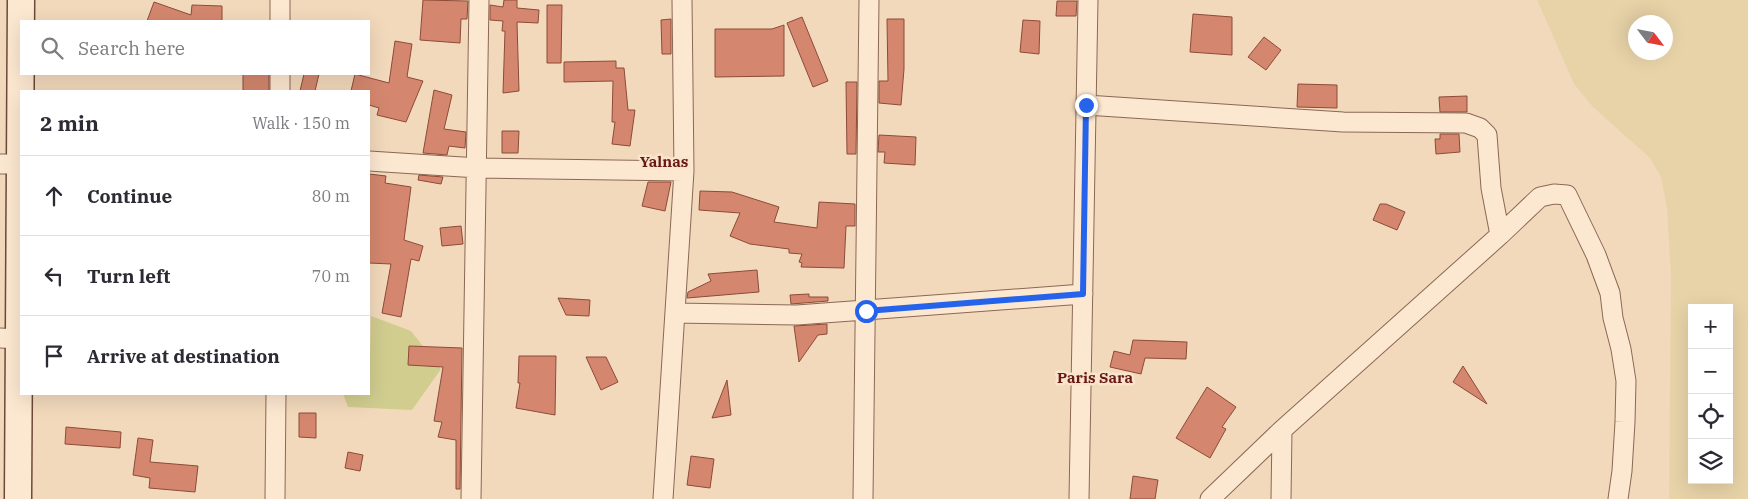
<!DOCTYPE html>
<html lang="en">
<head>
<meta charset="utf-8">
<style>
	:root { --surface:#fff; --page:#f7f7f7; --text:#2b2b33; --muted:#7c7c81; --line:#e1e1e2 }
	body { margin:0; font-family:"IBM Plex Serif",serif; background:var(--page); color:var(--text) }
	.controls { position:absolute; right:15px; bottom:15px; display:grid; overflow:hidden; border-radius:0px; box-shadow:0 5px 20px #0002 }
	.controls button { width:45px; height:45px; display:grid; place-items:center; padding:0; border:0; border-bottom:1px solid var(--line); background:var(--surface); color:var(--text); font:25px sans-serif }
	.compass { position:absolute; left:1628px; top:15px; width:45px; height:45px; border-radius:50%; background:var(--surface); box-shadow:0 5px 20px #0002; rotate:122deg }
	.stop { position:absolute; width:15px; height:15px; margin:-11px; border:4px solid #2563eb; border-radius:50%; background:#fff }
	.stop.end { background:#2563eb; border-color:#fff; box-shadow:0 1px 5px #0008 }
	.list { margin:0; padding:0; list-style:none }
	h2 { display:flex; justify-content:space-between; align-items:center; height:65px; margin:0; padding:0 20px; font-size:21px }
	h2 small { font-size:16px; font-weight:400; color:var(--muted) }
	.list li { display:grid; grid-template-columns:32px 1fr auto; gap:15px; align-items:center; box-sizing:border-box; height:80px; padding:0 20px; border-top:1px solid var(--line) }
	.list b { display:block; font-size:19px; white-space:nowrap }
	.list em { font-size:16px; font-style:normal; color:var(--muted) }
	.icon { flex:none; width:28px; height:28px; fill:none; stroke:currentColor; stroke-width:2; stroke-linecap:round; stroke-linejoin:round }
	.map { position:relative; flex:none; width:1748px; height:499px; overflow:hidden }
	.search { position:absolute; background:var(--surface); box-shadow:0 5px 20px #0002; left:20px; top:20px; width:350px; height:55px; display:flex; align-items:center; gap:12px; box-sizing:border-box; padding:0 18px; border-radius:0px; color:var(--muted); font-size:19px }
	.panel { position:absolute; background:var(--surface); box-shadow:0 5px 20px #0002; left:20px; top:90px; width:350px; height:305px; border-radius:0px }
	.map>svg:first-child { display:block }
	.farmland { fill:#e8d3a8; fill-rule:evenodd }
	.green { fill:#d1cd8f }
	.building { fill:#d4876e; stroke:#8d4b37 }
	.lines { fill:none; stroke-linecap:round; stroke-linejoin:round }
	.street-casing { stroke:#8b6854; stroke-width:21 }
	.secondary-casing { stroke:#6d4937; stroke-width:29 }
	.street { stroke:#fce7d0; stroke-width:19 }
	.secondary { stroke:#fce7d0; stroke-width:26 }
	.route { stroke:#2563eb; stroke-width:6 }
	.labels { text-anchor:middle; stroke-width:5; stroke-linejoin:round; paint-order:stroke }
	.neighbourhood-label { font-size:15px; font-weight:bold; fill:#691915; stroke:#f9e4cc }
</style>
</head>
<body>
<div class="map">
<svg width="1748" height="499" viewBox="0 0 1748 499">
	<rect width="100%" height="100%" fill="#f2d9bc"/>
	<path class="farmland" d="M 1537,0 L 1748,0 L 1748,499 L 1669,499 L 1671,277 L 1667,208 L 1661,177 L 1650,158 L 1593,107 L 1574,84 ZM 1636,22 L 1666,22 L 1666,52 L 1636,52 ZM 1692,308 L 1729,308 L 1729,480 L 1692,480 Z"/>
	<path class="green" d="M 371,316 L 411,331 L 441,369 L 412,410 L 348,407 L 343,394 L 369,394 Z"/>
	<path class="building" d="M 423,0 L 468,1 L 467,19 L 461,19 L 460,43 L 420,40 Z
		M 504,0 L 517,0 L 517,8 L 539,10 L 538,23 L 517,22 L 519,91 L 503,93 L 505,31 L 502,31 L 503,21 L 490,20 L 490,5 L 503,7 Z
		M 1057,1 L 1077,1 L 1076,16 L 1056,16 Z
		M 154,2 L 191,15 L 192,5 L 222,6 L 222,21 L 147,21 Z
		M 547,5 L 562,5 L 561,63 L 547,63 Z
		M 1193,14 L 1232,17 L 1232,55 L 1190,52 Z
		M 802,17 L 828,81 L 813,87 L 787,23 Z
		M 671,19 L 671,54 L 662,54 L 661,20 Z
		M 887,19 L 904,19 L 904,69 L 901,105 L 879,103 L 879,81 L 888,81 Z
		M 1023,20 L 1040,21 L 1039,54 L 1020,52 Z
		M 784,25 L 784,76 L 715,77 L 715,29 L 772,29 Z
		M 1264,37 L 1281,50 L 1266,70 L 1248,57 Z
		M 395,41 L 412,44 L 407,77 L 423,81 L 406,122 L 377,115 L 379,108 L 369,105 L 369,91 L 351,91 L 355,74 L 389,83 Z
		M 616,61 L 616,68 L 624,68 L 628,110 L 635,110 L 630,146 L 612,144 L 615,122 L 612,122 L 613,81 L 564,82 L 564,62 Z
		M 243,74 L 269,74 L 269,91 L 243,91 Z
		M 304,74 L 319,74 L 315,91 L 300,91 Z
		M 846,82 L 857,82 L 856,154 L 847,154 Z
		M 1298,84 L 1337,85 L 1337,108 L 1297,107 Z
		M 434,90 L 452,95 L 444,129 L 466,132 L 465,148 L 449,146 L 447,155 L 423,153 Z
		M 1467,96 L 1467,112 L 1440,112 L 1439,97 Z
		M 502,131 L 519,131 L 518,153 L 502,153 Z
		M 1440,134 L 1459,134 L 1460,152 L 1436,154 L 1435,139 L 1440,139 Z
		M 879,135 L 916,137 L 915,165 L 884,163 L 885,152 L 878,152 Z
		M 369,174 L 386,176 L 385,183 L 411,187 L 404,240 L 423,246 L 419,261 L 411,259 L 401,317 L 382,313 L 391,264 L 369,263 Z
		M 419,175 L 443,177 L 441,184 L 418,180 Z
		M 648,182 L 671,182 L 665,211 L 642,206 Z
		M 700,191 L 732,192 L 779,207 L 774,222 L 817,228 L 819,202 L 855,204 L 855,226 L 846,226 L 844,268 L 801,267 L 802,263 L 799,262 L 802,254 L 789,253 L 789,249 L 750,244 L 730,236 L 740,213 L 699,210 Z
		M 1380,204 L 1386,204 L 1405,212 L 1397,230 L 1373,220 Z
		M 461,226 L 463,244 L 442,246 L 440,228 Z
		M 757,270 L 759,292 L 687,298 L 688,292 L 711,281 L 708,274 Z
		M 809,294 L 809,297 L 828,297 L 828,301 L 791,304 L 790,295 Z
		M 558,298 L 590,300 L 589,316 L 566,315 Z
		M 827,324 L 827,334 L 818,335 L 799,362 L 794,326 Z
		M 1133,340 L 1187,342 L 1186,359 L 1145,358 L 1141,374 L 1110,367 L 1114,351 L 1130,355 Z
		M 409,346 L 462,348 L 460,489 L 456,489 L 456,440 L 438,437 L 442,422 L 434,421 L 443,367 L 408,365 Z
		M 519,356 L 556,356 L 555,415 L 516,408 L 520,383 L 518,383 Z
		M 586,357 L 606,357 L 618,382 L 601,390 Z
		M 1463,366 L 1487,404 L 1453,382 Z
		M 727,380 L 731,415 L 712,418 Z
		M 1207,387 L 1236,407 L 1222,427 L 1226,429 L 1210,458 L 1176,438 Z
		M 299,413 L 316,413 L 316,438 L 299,437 Z
		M 66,427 L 121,432 L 120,448 L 65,444 Z
		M 138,438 L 153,440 L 150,462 L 198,466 L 195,492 L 149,488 L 150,478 L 133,475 Z
		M 348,452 L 363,455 L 360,471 L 345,468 Z
		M 691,456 L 714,459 L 710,488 L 687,485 Z
		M 1133,476 L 1158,480 L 1155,499 L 1130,499 Z"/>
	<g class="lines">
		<g class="street-casing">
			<path id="street" d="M 280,21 L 280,0
				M 280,91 L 280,74
				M 1086,105 L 1343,122 L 1466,123 L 1480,128 L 1487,135 L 1491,188 L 1500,235
				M 369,161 L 478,168 L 684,171
				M 0,164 L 21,164
				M 675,313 L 797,315 L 1083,294
				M 0,338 L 18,339
				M 275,499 L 276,394
				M 471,499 L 479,0
				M 663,499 L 684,171 L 682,0
				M 863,499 L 869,0
				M 1079,499 L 1088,0
				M 1210,499 L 1282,430 L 1500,235 L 1540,197 L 1554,194 L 1567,195 L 1596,255 L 1610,293 L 1613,318 L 1621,349 L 1626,381 L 1625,422 L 1622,471 L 1618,499
				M 1281,499 L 1282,430"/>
		</g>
		<g class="secondary-casing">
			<path id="secondary" d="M 18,499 L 21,0"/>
		</g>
		<use href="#street" class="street"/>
		<use href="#secondary" class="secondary"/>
	</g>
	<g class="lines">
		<path class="route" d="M 866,311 L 1083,294 L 1086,105"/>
	</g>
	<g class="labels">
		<g class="neighbourhood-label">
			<text x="664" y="167">Yalnas</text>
			<text x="1095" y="383">Paris Sara</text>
		</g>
	</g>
</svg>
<div class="controls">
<button>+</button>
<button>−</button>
<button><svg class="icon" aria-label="locate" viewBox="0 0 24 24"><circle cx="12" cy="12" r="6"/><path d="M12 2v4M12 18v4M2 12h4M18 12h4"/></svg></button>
<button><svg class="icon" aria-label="layers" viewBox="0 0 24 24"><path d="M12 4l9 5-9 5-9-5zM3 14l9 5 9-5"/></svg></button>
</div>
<svg class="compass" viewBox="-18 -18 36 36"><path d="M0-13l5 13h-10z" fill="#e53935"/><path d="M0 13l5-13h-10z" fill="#7c7c81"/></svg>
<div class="stop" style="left:866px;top:311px"></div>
<div class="stop end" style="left:1086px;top:105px"></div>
<div class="search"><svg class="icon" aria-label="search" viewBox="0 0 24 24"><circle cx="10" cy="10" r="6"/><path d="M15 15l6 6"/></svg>Search here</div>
<section class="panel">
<h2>2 min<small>Walk · 150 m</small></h2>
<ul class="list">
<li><svg class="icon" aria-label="ahead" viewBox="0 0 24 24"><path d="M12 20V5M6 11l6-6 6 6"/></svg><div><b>Continue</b></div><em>80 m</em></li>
<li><svg class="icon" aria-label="left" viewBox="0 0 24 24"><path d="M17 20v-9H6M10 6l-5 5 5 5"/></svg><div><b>Turn left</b></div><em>70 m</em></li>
<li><svg class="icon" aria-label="arrive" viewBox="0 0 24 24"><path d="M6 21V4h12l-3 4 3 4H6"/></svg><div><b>Arrive at destination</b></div></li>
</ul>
</section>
</div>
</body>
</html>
